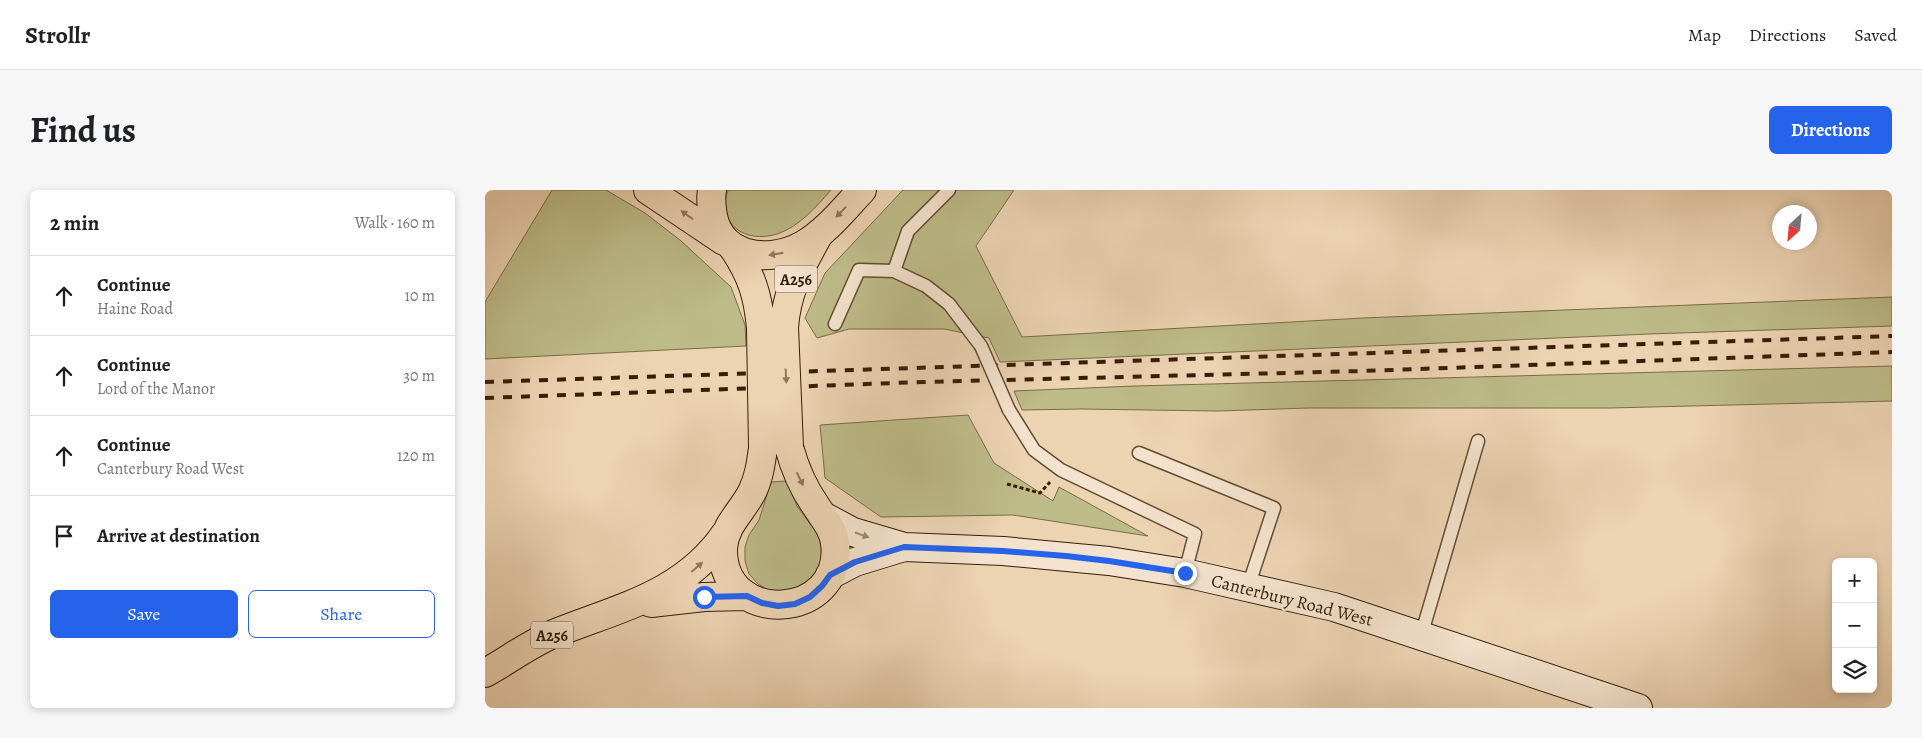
<!DOCTYPE html>
<html lang="en">
<head>
<meta charset="utf-8">
<style>
	:root { --surface:#fff; --page:#f6f6f6; --text:#202124; --muted:#757577; --line:#e0e0e0; --accent:#2563eb }
	body { margin:0; font-family:Alegreya,serif; background:var(--page); color:var(--text) }
	.controls { position:absolute; right:15px; bottom:15px; display:grid; overflow:hidden; border-radius:8px; box-shadow:0 2px 8px #0003 }
	.controls button { width:45px; height:45px; display:grid; place-items:center; padding:0; border:0; border-bottom:1px solid var(--line); background:var(--surface); color:var(--text); font:25px sans-serif }
	.compass { position:absolute; left:1287px; top:15px; width:45px; height:45px; border-radius:50%; background:var(--surface); box-shadow:0 2px 8px #0003; rotate:206deg }
	.stop { position:absolute; width:15px; height:15px; margin:-11px; border:4px solid #2563eb; border-radius:50%; background:#fff }
	.stop.end { background:#2563eb; border-color:#fff; box-shadow:0 1px 5px #0008 }
	.list { margin:0; padding:0; list-style:none }
	h2 { display:flex; justify-content:space-between; align-items:center; height:65px; margin:0; padding:0 20px; font-size:21px }
	h2 small { font-size:16px; font-weight:400; color:var(--muted) }
	.list li { display:grid; grid-template-columns:32px 1fr auto; gap:15px; align-items:center; box-sizing:border-box; height:80px; padding:0 20px; border-top:1px solid var(--line) }
	.list b { display:block; font-size:19px; white-space:nowrap }
	.list p { margin:0; font-size:16px; white-space:nowrap; color:var(--muted) }
	.list em { font-size:16px; font-style:normal; color:var(--muted) }
	.actions { display:flex; gap:10px; padding:15px 20px }
	.actions a { flex:1; padding:11px 0; border:1px solid var(--accent); border-radius:8px; text-align:center; font-size:18px; color:var(--accent) }
	.actions .main { background:var(--accent); color:#fff }
	.icon { flex:none; width:28px; height:28px; fill:none; stroke:currentColor; stroke-width:2; stroke-linecap:round; stroke-linejoin:round }
	.map { position:relative; flex:none; width:1407px; height:518px; overflow:hidden; border-radius:8px }
	header { display:flex; align-items:center; gap:30px; box-sizing:border-box; height:70px; padding:0 25px; background:var(--surface); border-bottom:1px solid var(--line) }
	header strong { font-size:24px }
	nav { display:flex; gap:28px; margin-inline-start:auto; font-size:18px }
	.intro { display:flex; align-items:center; justify-content:space-between; box-sizing:border-box; height:120px; padding:0 30px }
	h1 { margin:0; font-size:35px }
	.button { padding:12px 22px; border-radius:8px; background:var(--accent); color:#fff; font-size:18px; font-weight:700 }
	main { display:flex; gap:30px; padding:0 30px }
	aside { flex:1; background:var(--surface); border-radius:8px; box-shadow:0 2px 8px #0003 }
	.map>svg:first-child { display:block }
	.green { fill:#bdbb88; stroke:#796c48 }
	.lines { fill:none; stroke-linecap:round; stroke-linejoin:round }
	.lane-casing { stroke:#634b33; stroke-width:15 }
	.secondary-casing { stroke:#351e09; stroke-width:30 }
	.primary-casing { stroke:#351e09; stroke-width:30 }
	.highway-casing { stroke:#351e09; stroke-width:30 }
	.path { stroke:#351e09; stroke-width:3; stroke-dasharray:4 2.5; stroke-linecap:butt }
	.lane { stroke:#f3e2cd; stroke-width:12 }
	.secondary { stroke:#f3e2cd; stroke-width:28 }
	.primary { stroke:#ecd3b2; stroke-width:28 }
	.highway { stroke:#ecd3b2; stroke-width:28 }
	.rail { stroke:#351e09; stroke-width:4; stroke-dasharray:9 9; stroke-linecap:butt }
	.lane-bridge-casing { stroke:#634b33; stroke-width:15; stroke-linecap:butt }
	.primary-bridge-casing { stroke:#351e09; stroke-width:30; stroke-linecap:butt }
	.lane-bridge { stroke:#f3e2cd; stroke-width:12 }
	.primary-bridge { stroke:#ecd3b2; stroke-width:28 }
	.oneway { fill:#90785e }
	.oneway2 { fill:#9e8a75 }
	.route { stroke:#2563eb; stroke-width:6 }
	.labels { text-anchor:middle; stroke-width:4.5; stroke-linejoin:round; paint-order:stroke }
	.shield { fill:#f3e2cd; stroke:#6e5944; stroke-width:1 }
	.shield-label { font-size:16px; font-weight:bold; fill:#351e09 }
	.street-label { font-size:18px; fill:#351e09; stroke:#f3e2cd }
</style>
</head>
<body>
<header>
<strong>Strollr</strong>
<nav><a>Map</a><a>Directions</a><a>Saved</a></nav>
</header>
<div class="intro"><h1>Find us</h1><a class="button">Directions</a></div>
<main>
<aside>
<h2>2 min<small>Walk · 160 m</small></h2>
<ul class="list">
<li><svg class="icon" aria-label="ahead" viewBox="0 0 24 24"><path d="M12 20V5M6 11l6-6 6 6"/></svg><div><b>Continue</b><p>Haine Road</p></div><em>10 m</em></li>
<li><svg class="icon" aria-label="ahead" viewBox="0 0 24 24"><path d="M12 20V5M6 11l6-6 6 6"/></svg><div><b>Continue</b><p>Lord of the Manor</p></div><em>30 m</em></li>
<li><svg class="icon" aria-label="ahead" viewBox="0 0 24 24"><path d="M12 20V5M6 11l6-6 6 6"/></svg><div><b>Continue</b><p>Canterbury Road West</p></div><em>120 m</em></li>
<li><svg class="icon" aria-label="arrive" viewBox="0 0 24 24"><path d="M6 21V4h12l-3 4 3 4H6"/></svg><div><b>Arrive at destination</b></div></li>
</ul>
<div class="actions"><a class="main">Save</a><a>Share</a></div>
</aside>
<div class="map">
<svg width="1407" height="518" viewBox="0 0 1407 518">
	<rect width="100%" height="100%" fill="#ecd3b2"/>
	<filter id="stains"><feTurbulence type="fractalNoise" baseFrequency=".004" numOctaves="4"/><feColorMatrix values="0 0 0 0 .2 0 0 0 0 .09 0 0 0 0 .02 0 0 0 .5 -.17"/></filter>
	<radialGradient id="worn" r=".72"><stop offset=".6" stop-color="#630" stop-opacity="0"/><stop offset="1" stop-color="#630" stop-opacity=".3"/></radialGradient>
	<path class="green" d="M 67,0 L 121,0 L 160,23 L 195,50 L 246,97 L 260,135 L 261,156 L 0,169 L 0,112 Z
		M 243,0 L 346,0 C 332,16 314,37 292,44 C 260,54 231,34 243,0 Z
		M 418,0 L 529,0 L 491,56 L 537,147 L 878,128 L 1407,107 L 1407,136 L 1164,144 L 515,172 L 504,148 L 459,139 L 364,139 L 332,148 L 320,128 L 340,83 Z
		M 1407,176 L 1407,211 L 1125,218 L 823,218 L 733,221 L 596,219 L 537,220 L 529,201 L 650,196 Z
		M 483,225 L 509,273 L 568,311 L 574,297 L 663,346 L 528,325 L 396,327 L 340,288 L 335,235 Z
		M 302,291 L 312,316 L 335,347 L 339,359 L 333,386 L 312,402 L 285,401 L 273,394 L 264,384 L 260,371 L 260,357 L 264,345 L 274,330 L 286,292 Z"/>
	<g class="lines">
		<g class="lane-casing">
			<path id="lane" d="M 409,81 L 423,41 L 464,0
				M 350,134 L 374,80 L 409,81 L 441,96 L 464,114 L 496,156
				M 524,220 L 549,260 L 576,280 L 710,344 L 700,383
				M 654,263 L 789,318 L 763,397
				M 936,446 L 993,251"/>
		</g>
		<g class="secondary-casing">
			<path id="secondary" d="M 338,326 L 368,342 L 419,357 L 518,361 L 624,371 L 700,383 L 849,417 L 1153,518
				M 345,385 L 370,372 L 419,357"/>
		</g>
		<g class="primary-casing">
			<path id="primary" d="M 249,59 C 267,86 273,106 276,138
				M 299,137 C 302,99 316,77 334,44
				M 278,258 C 276,273 274,288 267,302 C 257,322 239,335 238,359 C 237,438 360,430 350,353 C 348,338 339,329 331,316 C 318,298 310,279 304,257
				M 166,413 L 219,407 L 262,406
				M 0,483 C 22,471 43,455 66,445 C 132,418 198,406 241,343"/>
		</g>
		<g class="highway-casing">
			<path id="highway" d="M 163,0 L 239,51
				M 227,0 C 226,6 226,12 227,19 C 231,67 282,75 318,55 C 341,42 359,19 377,0"/>
		</g>
		<path class="path" d="M 522,294 L 555,303 L 565,292"/>
		<use href="#lane" class="lane"/>
		<use href="#secondary" class="secondary"/>
		<use href="#primary" class="primary"/>
		<use href="#highway" class="highway"/>
		<path class="rail" d="M 0,192 L 1407,146
			M 0,208 L 437,192 L 878,181 L 1407,162"/>
		<g class="lane-bridge-casing">
			<path id="lane-bridge" d="M 496,156 L 524,220"/>
		</g>
		<g class="primary-bridge-casing">
			<path id="primary-bridge" d="M 299,137 L 304,257
				M 276,138 L 278,258"/>
		</g>
		<use href="#lane-bridge" class="lane-bridge"/>
		<use href="#primary-bridge" class="primary-bridge"/>
	</g>
	<defs><path id="oneway-solid" d="M-6-.8H1V-3.2L6.5 0L1 3.2V.8H-6Z" transform="scale(1.25)"/></defs>
	<g class="oneway">
		<use href="#oneway-solid" transform="translate(356 22) rotate(134)"/>
		<use href="#oneway-solid" transform="translate(202 25) rotate(-145)"/>
		<use href="#oneway-solid" transform="translate(291 64) rotate(171)"/>
		<use href="#oneway-solid" transform="translate(301 186) rotate(87)"/>
		<use href="#oneway-solid" transform="translate(315 289) rotate(63)"/>
		<use href="#oneway-solid" transform="translate(212 377) rotate(-41)"/>
	</g>
	<use class="oneway2" href="#oneway-solid" transform="translate(377 345) rotate(19)"/>
	<g class="lines">
		<path class="route" d="M 219,407 L 262,406 L 277,413 L 293,416 L 310,414 L 325,407 L 337,396 L 345,385 L 370,372 L 419,357 L 518,361 L 581,366 L 624,371 L 700,383"/>
	</g>
	<g class="labels">
		<g class="shield">
			<rect x="290" y="75.5" width="42" height="27" rx="4"/>
			<rect x="46" y="431.5" width="42" height="27" rx="4"/>
		</g>
		<g class="shield-label">
			<text x="311" y="95">A256</text>
			<text x="67" y="451">A256</text>
		</g>
		<g class="street-label">
			<text transform="translate(807 410) rotate(14)" y="6">Canterbury Road West</text>
		</g>
	</g>
	<rect width="100%" height="100%" filter="url(#stains)"/>
	<rect width="100%" height="100%" fill="url(#worn)"/>
</svg>
<div class="controls">
<button>+</button>
<button>−</button>
<button><svg class="icon" aria-label="layers" viewBox="0 0 24 24"><path d="M12 4l9 5-9 5-9-5zM3 14l9 5 9-5"/></svg></button>
</div>
<svg class="compass" viewBox="-18 -18 36 36"><path d="M0-13l5 13h-10z" fill="#e53935"/><path d="M0 13l5-13h-10z" fill="#757577"/></svg>
<div class="stop" style="left:219px;top:407px"></div>
<div class="stop end" style="left:700px;top:383px"></div>
</div>
</main>
</body>
</html>
